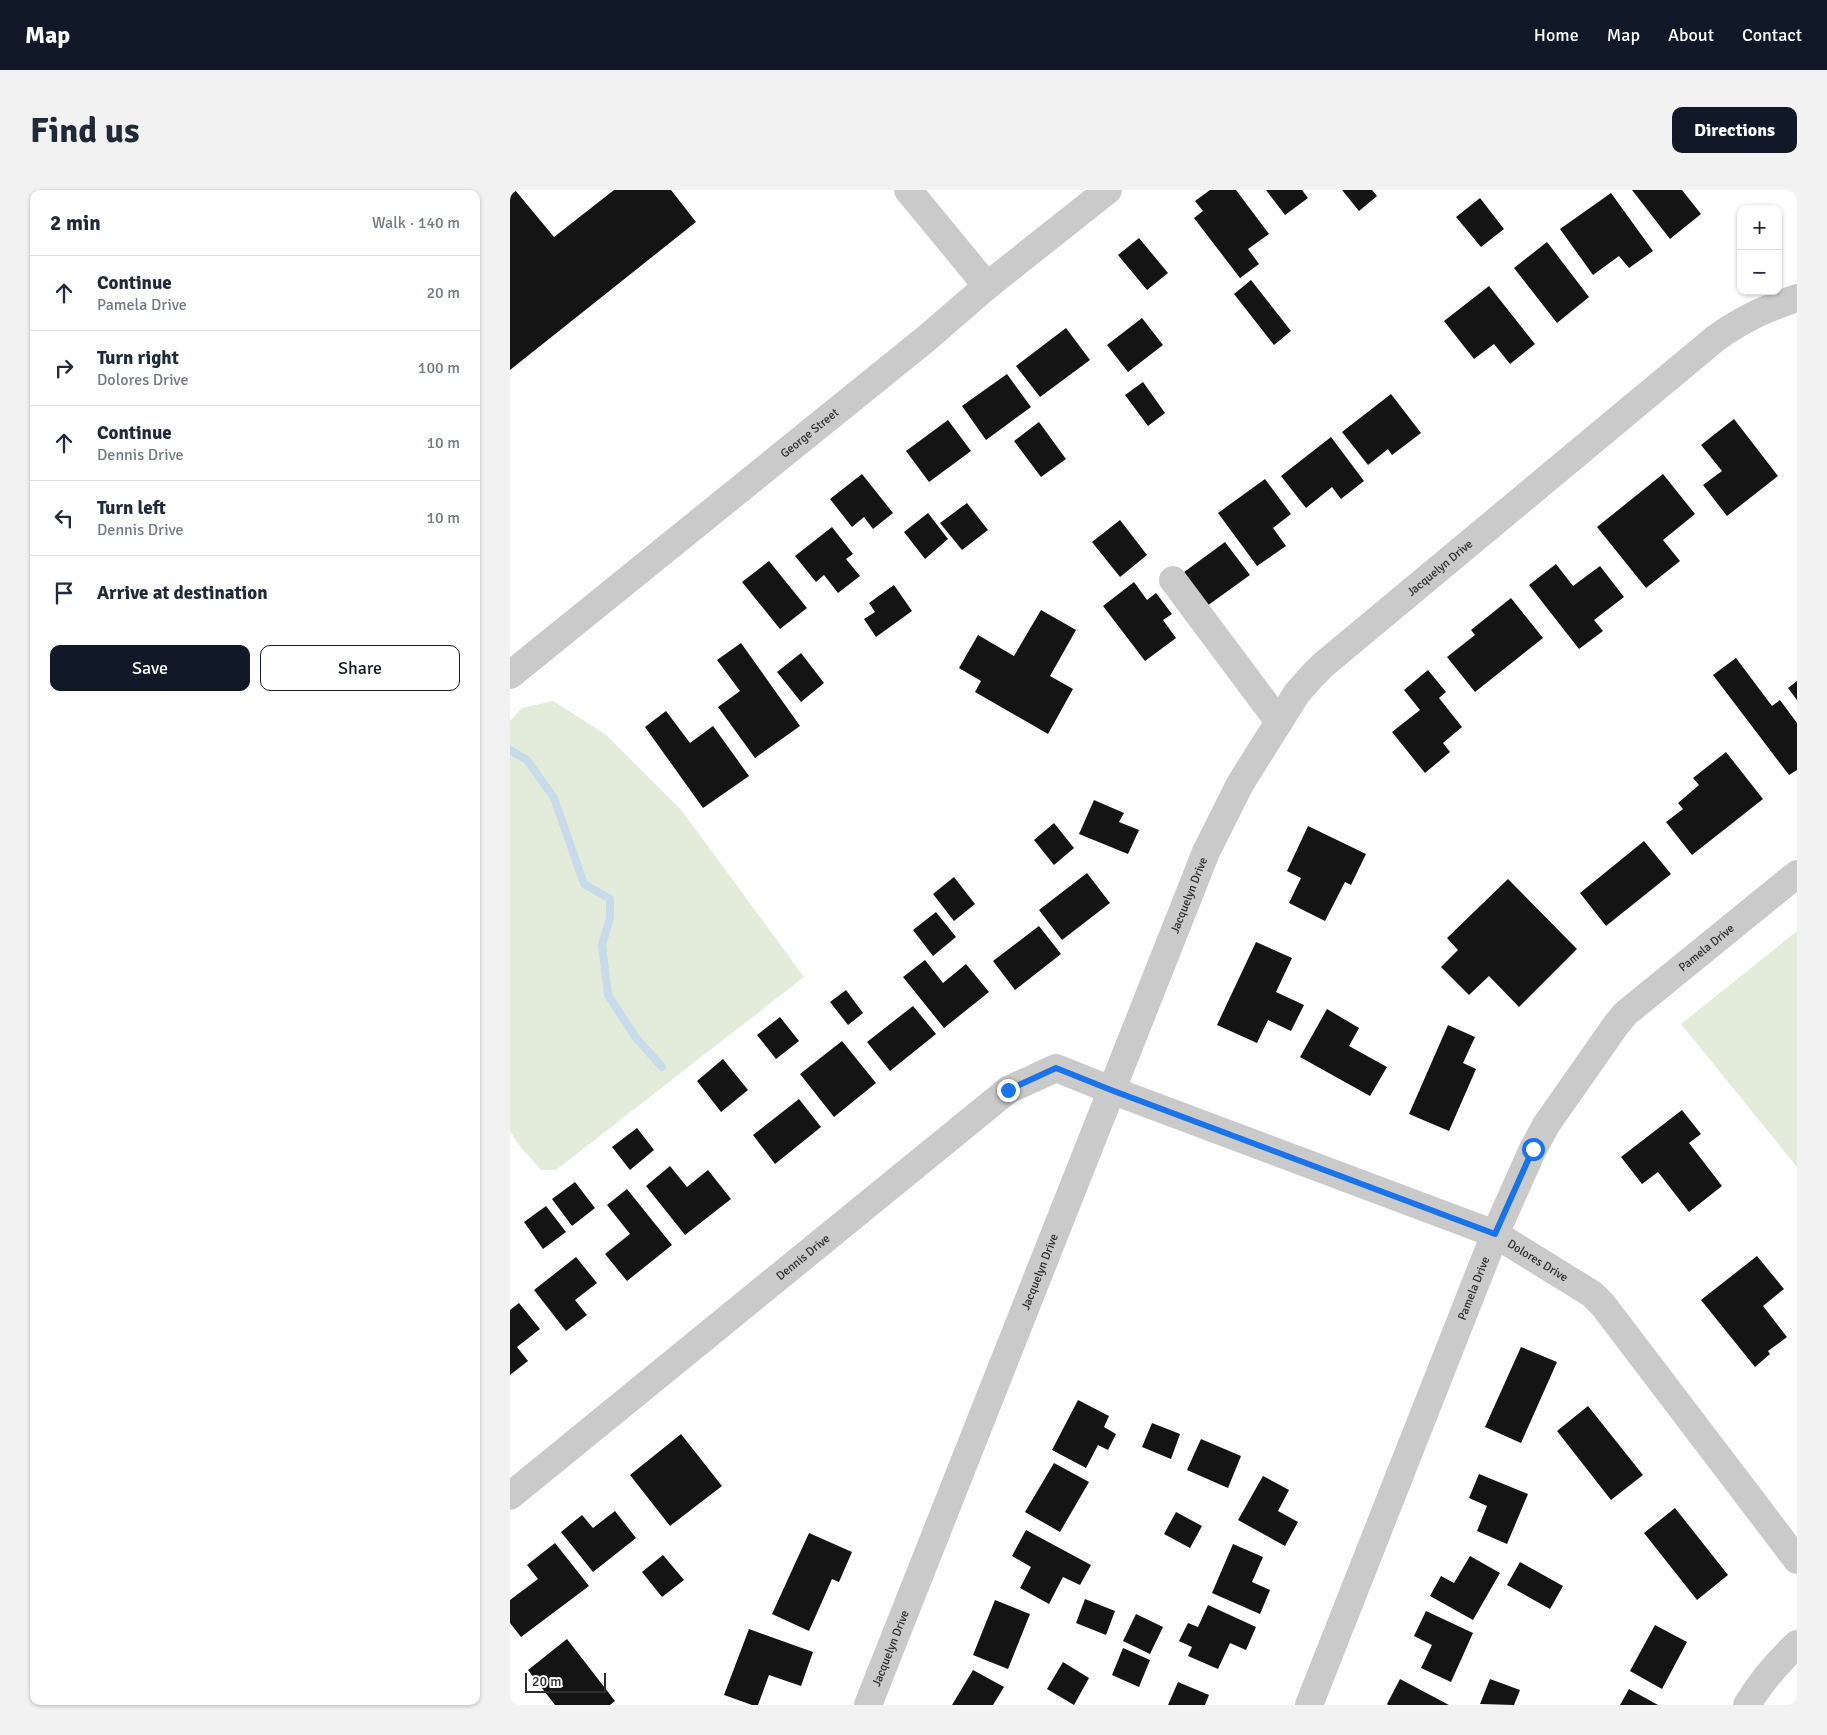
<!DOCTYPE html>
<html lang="en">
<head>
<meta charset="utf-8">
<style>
	:root { --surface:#fff; --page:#f2f2f3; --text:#1f2937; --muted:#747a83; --line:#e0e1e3; --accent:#111827 }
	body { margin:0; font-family:Signika,sans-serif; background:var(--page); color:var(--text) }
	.controls { position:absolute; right:15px; top:15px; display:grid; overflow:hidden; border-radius:10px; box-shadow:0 1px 4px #0004 }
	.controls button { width:45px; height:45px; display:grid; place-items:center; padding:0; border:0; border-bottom:1px solid var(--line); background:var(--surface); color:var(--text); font:25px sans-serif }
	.scale { position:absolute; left:15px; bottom:12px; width:81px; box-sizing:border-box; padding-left:5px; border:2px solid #2d2d2d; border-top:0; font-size:14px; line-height:18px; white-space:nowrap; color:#2d2d2d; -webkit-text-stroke:4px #fff; paint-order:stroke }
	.stop { position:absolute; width:15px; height:15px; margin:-11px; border:4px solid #1a73e8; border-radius:50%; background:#fff }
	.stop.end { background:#1a73e8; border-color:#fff; box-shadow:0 1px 5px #0008 }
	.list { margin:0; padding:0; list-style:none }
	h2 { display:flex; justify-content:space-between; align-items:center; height:65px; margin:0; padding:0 20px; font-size:21px }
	h2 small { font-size:16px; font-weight:400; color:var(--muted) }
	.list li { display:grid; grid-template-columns:32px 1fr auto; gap:15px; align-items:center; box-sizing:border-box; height:75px; padding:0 20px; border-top:1px solid var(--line) }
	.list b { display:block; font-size:19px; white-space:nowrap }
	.list p { margin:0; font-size:16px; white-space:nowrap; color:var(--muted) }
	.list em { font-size:16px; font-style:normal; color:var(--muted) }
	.actions { display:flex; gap:10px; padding:15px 20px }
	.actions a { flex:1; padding:11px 0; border:1px solid var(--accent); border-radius:10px; text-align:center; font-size:18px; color:var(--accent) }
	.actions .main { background:var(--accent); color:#fff }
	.icon { flex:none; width:28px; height:28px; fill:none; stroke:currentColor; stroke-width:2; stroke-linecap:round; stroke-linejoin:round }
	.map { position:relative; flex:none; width:1287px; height:1515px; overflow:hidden; border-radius:10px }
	header { display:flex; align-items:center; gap:30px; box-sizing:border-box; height:70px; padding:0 25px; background:var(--accent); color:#fff }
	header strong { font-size:24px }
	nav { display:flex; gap:28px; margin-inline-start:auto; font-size:18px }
	.intro { display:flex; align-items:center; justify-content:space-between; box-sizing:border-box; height:120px; padding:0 30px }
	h1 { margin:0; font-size:35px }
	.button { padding:12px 22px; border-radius:10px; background:var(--accent); color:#fff; font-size:18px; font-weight:700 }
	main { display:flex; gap:30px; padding:0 30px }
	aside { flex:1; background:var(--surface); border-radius:10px; box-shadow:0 1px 4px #0004 }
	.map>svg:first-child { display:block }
	.green { fill:#e3ebdb }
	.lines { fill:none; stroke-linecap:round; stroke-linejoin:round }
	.stream { stroke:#c7dbeb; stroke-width:8 }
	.building { fill:#141414 }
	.minor { stroke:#cacaca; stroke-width:28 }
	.route { stroke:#1a73e8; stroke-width:6 }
	.labels { text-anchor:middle; stroke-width:5; stroke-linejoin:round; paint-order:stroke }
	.street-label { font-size:12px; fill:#2d2d2d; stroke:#fff }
</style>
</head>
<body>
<header>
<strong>Map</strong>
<nav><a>Home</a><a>Map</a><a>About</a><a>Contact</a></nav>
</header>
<div class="intro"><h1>Find us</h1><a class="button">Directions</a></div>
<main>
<aside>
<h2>2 min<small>Walk · 140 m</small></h2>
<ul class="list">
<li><svg class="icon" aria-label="ahead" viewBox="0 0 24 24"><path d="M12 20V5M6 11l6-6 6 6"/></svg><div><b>Continue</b><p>Pamela Drive</p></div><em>20 m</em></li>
<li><svg class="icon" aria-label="right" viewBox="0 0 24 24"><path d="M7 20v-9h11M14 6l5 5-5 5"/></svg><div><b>Turn right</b><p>Dolores Drive</p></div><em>100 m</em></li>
<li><svg class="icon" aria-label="ahead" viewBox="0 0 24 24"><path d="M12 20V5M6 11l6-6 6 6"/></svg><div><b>Continue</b><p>Dennis Drive</p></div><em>10 m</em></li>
<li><svg class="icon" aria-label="left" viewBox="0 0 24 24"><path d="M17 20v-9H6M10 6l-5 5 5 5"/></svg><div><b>Turn left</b><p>Dennis Drive</p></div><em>10 m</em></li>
<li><svg class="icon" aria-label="arrive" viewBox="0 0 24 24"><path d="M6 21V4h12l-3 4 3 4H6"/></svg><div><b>Arrive at destination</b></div></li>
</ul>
<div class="actions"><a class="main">Save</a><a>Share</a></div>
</aside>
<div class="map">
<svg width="1287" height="1515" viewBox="0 0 1287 1515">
	<rect width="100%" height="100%" fill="#fff"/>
	<path class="green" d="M 43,511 L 95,544 L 172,621 L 294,787 L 46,980 L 31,980 L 9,955 L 0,941 L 0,531 L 12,518 Z
		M 1287,741 L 1287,977 L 1171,834 Z"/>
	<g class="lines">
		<path class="stream" d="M 0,560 L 17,570 L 44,608 L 74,694 L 100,709 L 100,728 L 92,755 L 98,805 L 126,848 L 152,877"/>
	</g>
	<path class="building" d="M 0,0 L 5,0 L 44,47 L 104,0 L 161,0 L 186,32 L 0,180 Z
		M 700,0 L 726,0 L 759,44 L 738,59 L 749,74 L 730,88 L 684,28 L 693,21 L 685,11 Z
		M 756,0 L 792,0 L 798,8 L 775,25 Z
		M 832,0 L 862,0 L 867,6 L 849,21 Z
		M 1122,0 L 1172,0 L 1191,24 L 1160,49 Z
		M 1101,3 L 1143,61 L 1119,78 L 1109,66 L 1083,85 L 1050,39 Z
		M 970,8 L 994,39 L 971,57 L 946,27 Z
		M 629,48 L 658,83 L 637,100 L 608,65 Z
		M 1037,52 L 1079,107 L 1047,133 L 1004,78 Z
		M 741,90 L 781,141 L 764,155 L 724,104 Z
		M 979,96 L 1025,154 L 1000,174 L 984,154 L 964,169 L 934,131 Z
		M 632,128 L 653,155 L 618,182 L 597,155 Z
		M 556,138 L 580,170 L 530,207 L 506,176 Z
		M 497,184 L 521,217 L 476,250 L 452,216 Z
		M 633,192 L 655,223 L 638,236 L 615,205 Z
		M 881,204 L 911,243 L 882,265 L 878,259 L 858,275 L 832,242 Z
		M 1224,229 L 1268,286 L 1217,326 L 1193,295 L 1212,281 L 1191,255 Z
		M 438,230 L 461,261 L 419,292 L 396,261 Z
		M 529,232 L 556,269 L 531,287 L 504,251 Z
		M 821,247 L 854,291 L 831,309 L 822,297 L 796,318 L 771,286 Z
		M 352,284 L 383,323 L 363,339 L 354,327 L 342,337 L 320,309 Z
		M 1153,284 L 1185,324 L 1153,350 L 1170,371 L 1136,398 L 1087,337 Z
		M 755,289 L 781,324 L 763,338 L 776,356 L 747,376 L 708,323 Z
		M 457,313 L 478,340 L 452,360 L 430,333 Z
		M 418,323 L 438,349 L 415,369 L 394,342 Z
		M 610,330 L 637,365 L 610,387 L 582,352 Z
		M 322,337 L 343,364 L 336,369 L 350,386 L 328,403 L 314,385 L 306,392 L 285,366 Z
		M 715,352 L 740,385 L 690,421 L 666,388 Z
		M 259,371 L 297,418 L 270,439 L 232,392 Z
		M 1046,374 L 1063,396 L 1090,376 L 1114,407 L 1084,430 L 1093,441 L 1069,459 L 1019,395 Z
		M 624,392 L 637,410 L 646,403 L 662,424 L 653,430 L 666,448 L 635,471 L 593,416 Z
		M 384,395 L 402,421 L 366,447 L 354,429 L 365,422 L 359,413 Z
		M 1001,408 L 1033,448 L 965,502 L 937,467 L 965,445 L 961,440 Z
		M 531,420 L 566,440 L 540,486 L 563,499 L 538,544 L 465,502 L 471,491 L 449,478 L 468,445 L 504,466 Z
		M 231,453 L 290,536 L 245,568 L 208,517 L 230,501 L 207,470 Z
		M 291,463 L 314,493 L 291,512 L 267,482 Z
		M 1226,468 L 1262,516 L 1270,510 L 1287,533 L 1287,580 L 1279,585 L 1203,485 Z
		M 918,480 L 936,502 L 929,508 L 952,537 L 933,553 L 940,562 L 915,583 L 882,542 L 910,520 L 894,500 Z
		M 1287,491 L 1287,510 L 1278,498 Z
		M 156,521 L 180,553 L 203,536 L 239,586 L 193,618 L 135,537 Z
		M 1216,562 L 1253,609 L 1182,665 L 1156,632 L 1173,619 L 1168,613 L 1189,595 L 1183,588 Z
		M 584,610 L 614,623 L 609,632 L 629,640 L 618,664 L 569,644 Z
		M 544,633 L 564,658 L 544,675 L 524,650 Z
		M 798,636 L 856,664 L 841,695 L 835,692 L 815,731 L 779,713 L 791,688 L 777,681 Z
		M 1134,651 L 1161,684 L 1096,736 L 1070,703 Z
		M 577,683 L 600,713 L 552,750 L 529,720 Z
		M 444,687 L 465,714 L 444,731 L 423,704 Z
		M 998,689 L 1067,759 L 1009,817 L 979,786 L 959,805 L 931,777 L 948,760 L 937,748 Z
		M 426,722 L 446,747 L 423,766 L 403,740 Z
		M 529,736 L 551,764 L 505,800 L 483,771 Z
		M 746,752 L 782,768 L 766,802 L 794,815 L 781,841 L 758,830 L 747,853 L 707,835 Z
		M 415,770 L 433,793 L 456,774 L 479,802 L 434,838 L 393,787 Z
		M 336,800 L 353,823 L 338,835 L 320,812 Z
		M 403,816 L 426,844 L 380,881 L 357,852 Z
		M 817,819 L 849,838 L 839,856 L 877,877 L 860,906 L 790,867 Z
		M 270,827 L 289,851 L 266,869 L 247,845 Z
		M 938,835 L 965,847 L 953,873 L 966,879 L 939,941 L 899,924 Z
		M 332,851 L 366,893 L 324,927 L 290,884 Z
		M 213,869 L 238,900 L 211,922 L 187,891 Z
		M 289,909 L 311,937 L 265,974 L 243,945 Z
		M 1172,920 L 1191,944 L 1179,953 L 1212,996 L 1179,1022 L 1148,982 L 1132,994 L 1111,967 Z
		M 127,938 L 144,960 L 120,980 L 102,957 Z
		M 160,976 L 177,997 L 198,980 L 221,1009 L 175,1045 L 136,996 Z
		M 65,992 L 85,1018 L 62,1036 L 42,1009 Z
		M 117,999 L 162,1055 L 117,1091 L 95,1064 L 120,1044 L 97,1015 Z
		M 36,1016 L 56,1042 L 33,1059 L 14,1032 Z
		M 1247,1066 L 1274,1099 L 1253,1116 L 1277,1147 L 1258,1161 L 1260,1164 L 1245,1177 L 1191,1110 Z
		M 66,1067 L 87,1093 L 65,1110 L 77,1125 L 56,1141 L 24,1100 Z
		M 9,1113 L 30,1139 L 7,1157 L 18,1171 L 0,1185 L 0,1120 Z
		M 1011,1157 L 1047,1172 L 1011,1253 L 975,1237 Z
		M 568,1210 L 599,1226 L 594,1237 L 606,1244 L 598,1260 L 588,1255 L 576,1278 L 542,1260 Z
		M 1078,1216 L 1133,1285 L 1101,1310 L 1047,1241 Z
		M 642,1233 L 670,1244 L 661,1269 L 632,1257 Z
		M 171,1244 L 212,1296 L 160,1336 L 120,1285 Z
		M 691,1249 L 731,1266 L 718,1298 L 677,1280 Z
		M 544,1273 L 579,1292 L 550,1342 L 515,1322 Z
		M 969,1284 L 1018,1304 L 997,1354 L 967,1341 L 977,1316 L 959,1308 Z
		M 753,1286 L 779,1300 L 768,1321 L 788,1332 L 775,1356 L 728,1330 Z
		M 1165,1318 L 1218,1385 L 1187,1410 L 1134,1343 Z
		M 105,1321 L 126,1348 L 83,1382 L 51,1342 L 72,1325 L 83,1338 Z
		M 666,1322 L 692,1336 L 680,1358 L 654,1344 Z
		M 516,1340 L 581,1375 L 570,1395 L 553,1387 L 539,1414 L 510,1398 L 521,1377 L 502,1366 Z
		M 299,1343 L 342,1362 L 329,1392 L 322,1389 L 299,1441 L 262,1424 Z
		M 45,1353 L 79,1396 L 11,1447 L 0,1433 L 0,1410 L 28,1389 L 17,1375 Z
		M 723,1354 L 753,1367 L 742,1392 L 760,1400 L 750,1424 L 702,1403 Z
		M 153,1365 L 174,1390 L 152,1407 L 132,1382 Z
		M 960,1366 L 990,1383 L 963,1430 L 920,1406 L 931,1386 L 944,1393 Z
		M 1010,1372 L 1053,1396 L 1040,1419 L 997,1395 Z
		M 575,1409 L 605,1421 L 596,1445 L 566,1433 Z
		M 485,1410 L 520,1424 L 498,1479 L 463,1465 Z
		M 698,1415 L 746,1437 L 736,1460 L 720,1453 L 708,1479 L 678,1466 L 682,1457 L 669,1451 L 678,1433 L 688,1437 Z
		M 916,1421 L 963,1443 L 941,1492 L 911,1478 L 922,1455 L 904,1446 Z
		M 626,1424 L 653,1437 L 640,1464 L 613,1451 Z
		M 1145,1435 L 1177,1452 L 1152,1499 L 1120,1481 Z
		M 239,1439 L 303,1462 L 291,1496 L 259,1485 L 248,1515 L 242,1515 L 214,1505 Z
		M 57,1449 L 105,1511 L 100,1515 L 45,1515 L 18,1480 Z
		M 613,1458 L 640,1470 L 629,1497 L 602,1485 Z
		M 553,1472 L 579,1488 L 564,1515 L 537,1499 Z
		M 463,1480 L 494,1497 L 483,1515 L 442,1515 Z
		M 890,1489 L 939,1515 L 878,1515 L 877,1514 Z
		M 980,1489 L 1010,1500 L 1004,1515 L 970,1514 Z
		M 668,1492 L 699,1505 L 695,1515 L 658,1515 Z
		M 1119,1499 L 1148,1515 L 1110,1515 Z"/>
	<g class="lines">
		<g class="minor">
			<path d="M 398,0 L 477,96"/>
			<path d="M 663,390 L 769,532"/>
			<path id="s1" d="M 0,485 L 417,148 L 477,96 L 598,0"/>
			<path id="s2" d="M 0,1306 L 498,900 L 546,878 L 601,900 L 985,1044 L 1082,1104 L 1093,1115 L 1287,1370"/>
			<path id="s3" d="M 358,1515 L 696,662 L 730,594 L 787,503 L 803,485 L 813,475 L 1206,148 C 1234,128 1255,119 1287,108"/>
			<path id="s4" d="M 799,1515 L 985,1044 L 1023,959 L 1036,935 L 1106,835 L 1116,823 L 1287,684"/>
			<path d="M 1237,1515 C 1250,1493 1268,1472 1287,1454"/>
		</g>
	</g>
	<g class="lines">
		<path class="route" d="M 498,900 L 546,878 L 601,900 L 985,1044 L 1023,959"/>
	</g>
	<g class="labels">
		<g class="street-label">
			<text dy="4" stroke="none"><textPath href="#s1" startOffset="385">George Street</textPath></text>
			<text dy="4" stroke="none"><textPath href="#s3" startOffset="1291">Jacquelyn Drive</textPath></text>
			<text dy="4" stroke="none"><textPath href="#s3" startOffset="871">Jacquelyn Drive</textPath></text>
			<text dy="4" stroke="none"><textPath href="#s4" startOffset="868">Pamela Drive</textPath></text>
			<text dy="4" stroke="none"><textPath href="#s2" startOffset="378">Dennis Drive</textPath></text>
			<text dy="4" stroke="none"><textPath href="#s2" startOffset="1215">Dolores Drive</textPath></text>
			<text dy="4" stroke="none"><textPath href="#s3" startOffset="466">Jacquelyn Drive</textPath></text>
			<text dy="4" stroke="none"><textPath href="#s4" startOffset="448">Pamela Drive</textPath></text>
			<text dy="4" stroke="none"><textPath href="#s3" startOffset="61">Jacquelyn Drive</textPath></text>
		</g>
	</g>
</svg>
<div class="controls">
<button>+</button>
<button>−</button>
</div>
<div class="scale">20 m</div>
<div class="stop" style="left:1023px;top:959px"></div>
<div class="stop end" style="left:498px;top:900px"></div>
</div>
</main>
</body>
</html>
